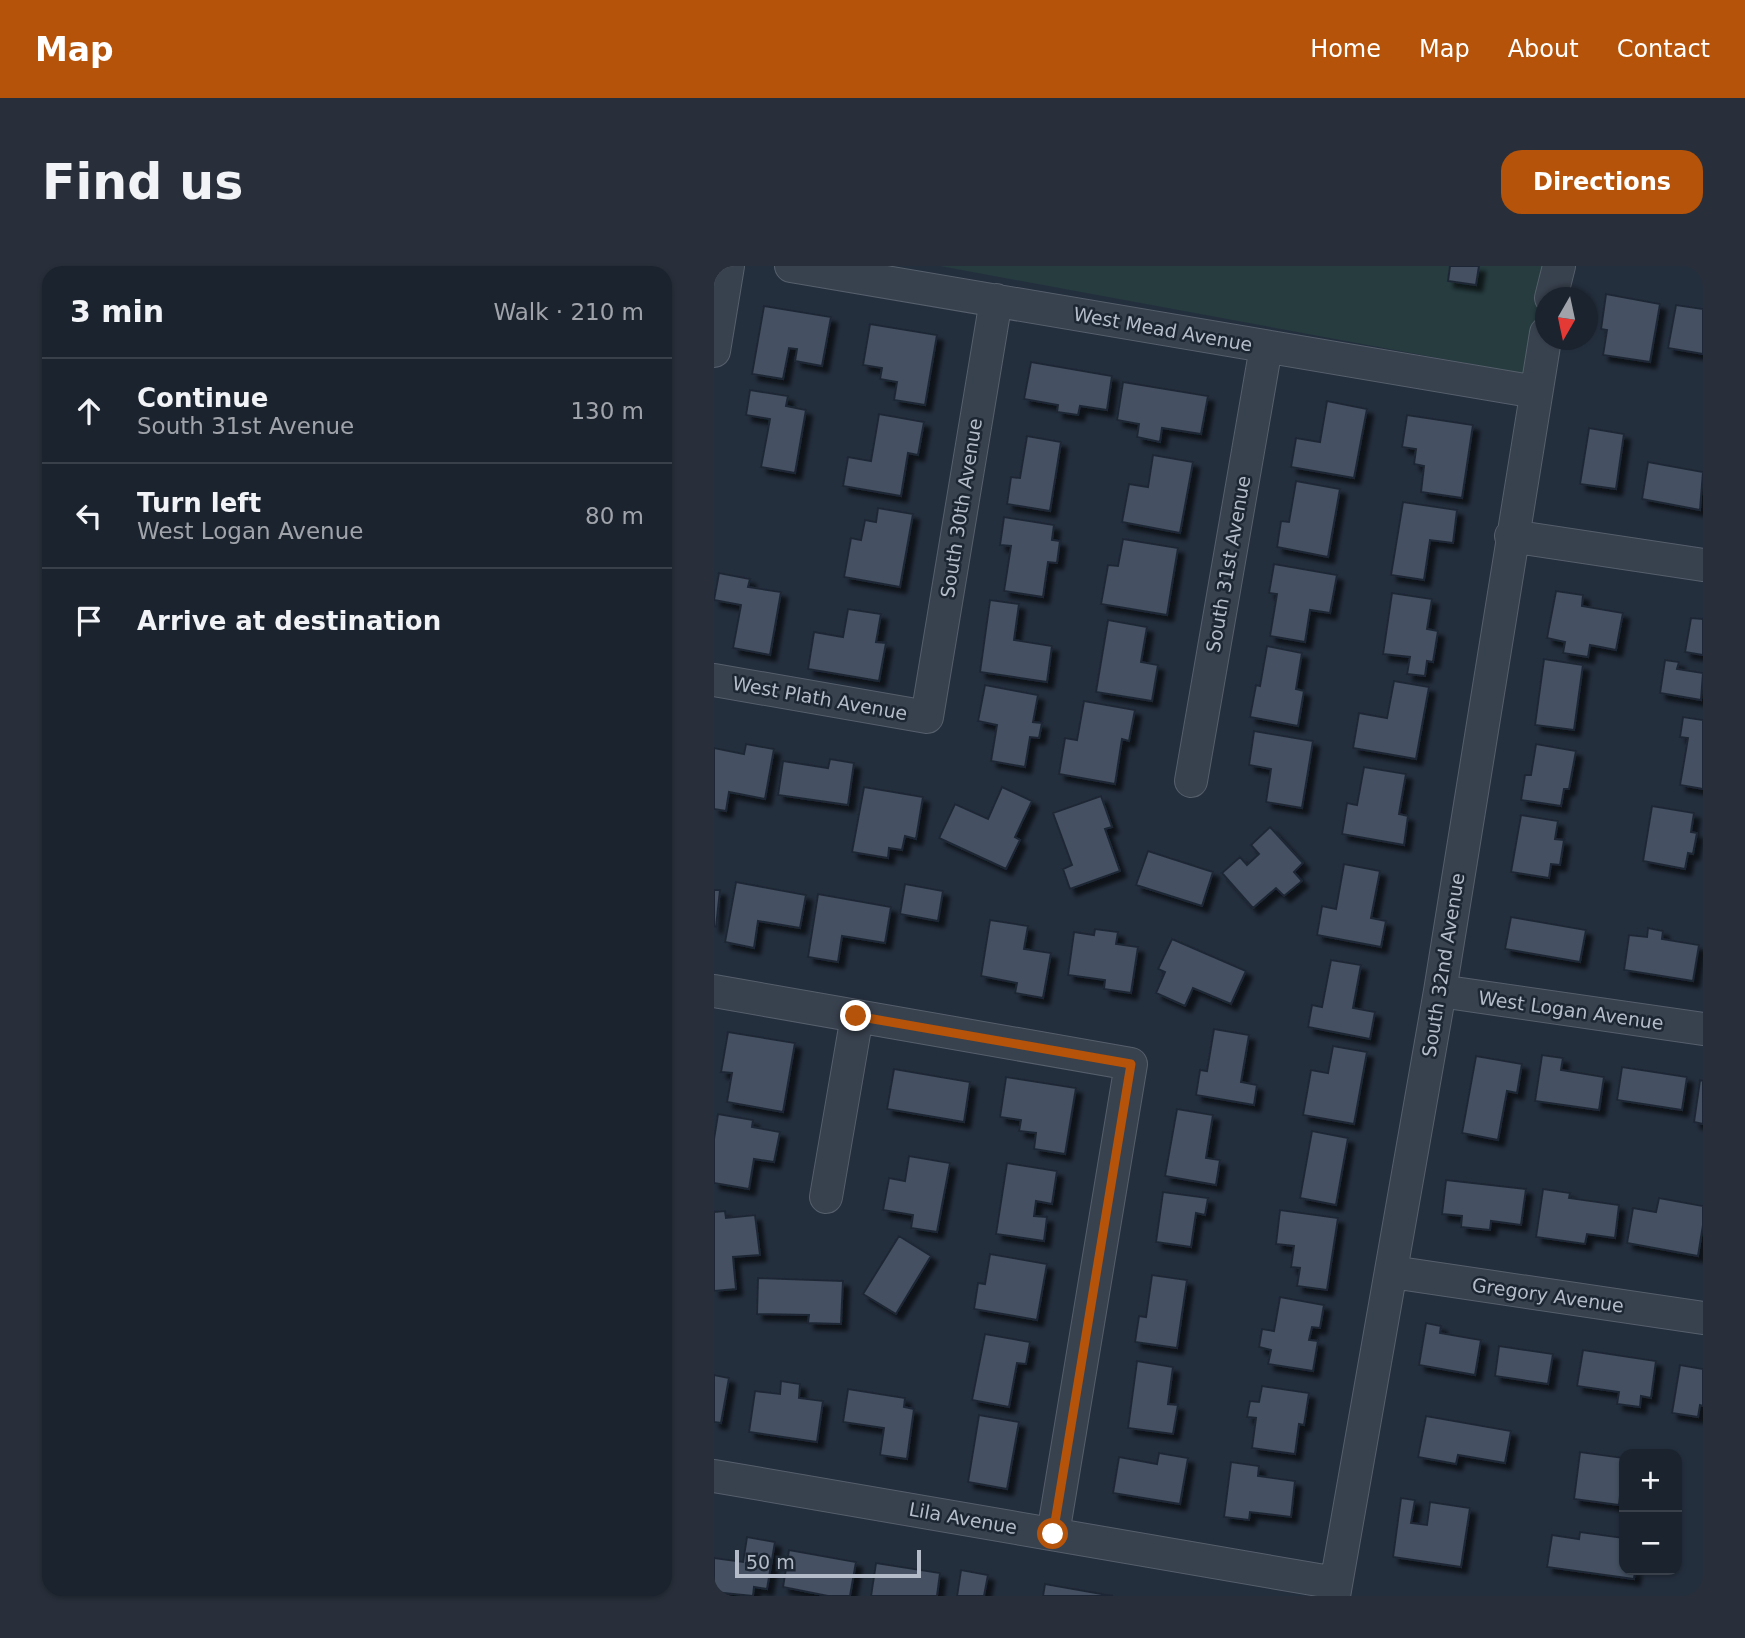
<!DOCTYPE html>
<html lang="en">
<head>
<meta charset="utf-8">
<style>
	:root { --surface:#1b232e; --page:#282f3a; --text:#f1f3f6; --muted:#a0a4aa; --line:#39404a; --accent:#b45309 }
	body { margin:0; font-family:"DejaVu Sans",sans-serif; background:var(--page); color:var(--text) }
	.controls { position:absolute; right:21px; bottom:21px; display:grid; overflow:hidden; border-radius:14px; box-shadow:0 2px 5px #0004 }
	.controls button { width:63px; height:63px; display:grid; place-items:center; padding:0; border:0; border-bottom:2px solid var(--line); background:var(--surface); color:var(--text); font:35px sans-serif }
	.compass { position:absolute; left:821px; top:21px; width:63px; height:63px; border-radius:50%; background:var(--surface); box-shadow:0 2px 5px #0004; rotate:189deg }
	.scale { position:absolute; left:21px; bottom:18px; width:186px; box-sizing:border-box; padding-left:7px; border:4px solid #b4bcc9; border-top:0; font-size:19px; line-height:24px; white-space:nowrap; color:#b4bcc9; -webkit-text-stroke:5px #1d2633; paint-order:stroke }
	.stop { position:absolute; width:21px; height:21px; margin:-16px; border:5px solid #b45309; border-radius:50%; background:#fff }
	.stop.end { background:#b45309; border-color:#fff; box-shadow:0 2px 7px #0008 }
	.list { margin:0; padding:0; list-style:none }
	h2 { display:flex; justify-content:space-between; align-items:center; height:91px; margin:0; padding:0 28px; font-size:30px }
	h2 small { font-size:23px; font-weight:400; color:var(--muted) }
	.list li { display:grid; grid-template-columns:46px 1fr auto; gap:21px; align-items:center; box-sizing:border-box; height:105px; padding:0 28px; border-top:2px solid var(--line) }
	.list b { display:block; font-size:26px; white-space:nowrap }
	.list p { margin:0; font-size:23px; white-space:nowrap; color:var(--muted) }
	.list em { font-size:23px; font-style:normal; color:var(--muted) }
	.icon { flex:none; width:38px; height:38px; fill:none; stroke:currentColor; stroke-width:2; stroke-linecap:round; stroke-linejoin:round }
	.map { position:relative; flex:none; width:989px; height:1330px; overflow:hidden; border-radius:21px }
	header { display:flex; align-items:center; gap:42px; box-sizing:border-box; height:98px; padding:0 35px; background:var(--accent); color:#fff }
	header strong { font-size:33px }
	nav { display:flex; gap:38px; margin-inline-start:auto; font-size:24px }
	.intro { display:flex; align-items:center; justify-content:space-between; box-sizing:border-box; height:168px; padding:0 42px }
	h1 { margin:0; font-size:49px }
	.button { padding:18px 32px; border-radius:21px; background:var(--accent); color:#fff; font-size:24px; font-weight:700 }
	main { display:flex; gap:42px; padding:0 42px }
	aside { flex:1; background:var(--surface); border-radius:21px; box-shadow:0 2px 5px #0004 }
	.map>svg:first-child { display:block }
	.green { fill:#263c3f }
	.building { fill:#455162; stroke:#1f2835; stroke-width:2; filter:url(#shadow) }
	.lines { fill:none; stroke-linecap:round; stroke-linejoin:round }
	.minor-casing { stroke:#565f6c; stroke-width:34 }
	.minor { stroke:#38414e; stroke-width:32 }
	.route { stroke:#b45309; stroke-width:9 }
	.labels { text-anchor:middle; stroke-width:5; stroke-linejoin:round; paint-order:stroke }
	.street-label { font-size:19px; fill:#b4bcc9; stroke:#1d2633 }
</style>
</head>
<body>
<header>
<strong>Map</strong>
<nav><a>Home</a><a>Map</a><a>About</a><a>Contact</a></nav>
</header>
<div class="intro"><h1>Find us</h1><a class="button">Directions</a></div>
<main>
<aside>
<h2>3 min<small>Walk · 210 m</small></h2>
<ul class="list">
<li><svg class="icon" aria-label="ahead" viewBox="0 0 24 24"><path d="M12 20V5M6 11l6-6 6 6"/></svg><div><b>Continue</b><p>South 31st Avenue</p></div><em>130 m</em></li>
<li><svg class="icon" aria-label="left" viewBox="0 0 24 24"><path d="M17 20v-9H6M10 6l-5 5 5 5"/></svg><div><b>Turn left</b><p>West Logan Avenue</p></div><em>80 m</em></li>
<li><svg class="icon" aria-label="arrive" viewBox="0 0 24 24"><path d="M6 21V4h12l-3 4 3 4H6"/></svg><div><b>Arrive at destination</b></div></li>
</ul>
</aside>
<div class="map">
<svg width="989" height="1330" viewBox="0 0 989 1330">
	<defs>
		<filter id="shadow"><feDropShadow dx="6" dy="6" stdDeviation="2" flood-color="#0009"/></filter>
	</defs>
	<rect width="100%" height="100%" fill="#242f3e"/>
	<path class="green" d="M 226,0 L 834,0 L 816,109 Z"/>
	<path class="building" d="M 736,0 L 765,0 L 762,19 L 734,15 Z
		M 892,28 L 946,38 L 936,96 L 889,89 L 893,64 L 887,63 Z
		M 962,39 L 989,43 L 989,88 L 954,82 Z
		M 50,40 L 117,51 L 108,100 L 81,95 L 83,83 L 75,82 L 69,113 L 38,108 Z
		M 156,58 L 223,69 L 211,139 L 180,134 L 183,116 L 166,113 L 168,102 L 149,99 Z
		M 317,96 L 398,110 L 393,144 L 366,140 L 364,149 L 343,146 L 344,139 L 310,133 Z
		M 409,116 L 494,130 L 487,168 L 448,162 L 446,176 L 423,171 L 425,158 L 403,154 Z
		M 36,124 L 74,130 L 72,140 L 92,144 L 81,207 L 47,201 L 56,153 L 32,149 Z
		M 613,135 L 653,143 L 640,212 L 577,201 L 582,172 L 606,176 Z
		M 165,148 L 210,156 L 204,189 L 194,187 L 187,230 L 129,220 L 134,191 L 157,195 Z
		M 693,149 L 759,159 L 748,232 L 707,226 L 710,200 L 700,198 L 702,183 L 688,181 Z
		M 875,162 L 910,168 L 902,223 L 866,218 Z
		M 313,170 L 347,176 L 336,245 L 293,238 L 297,211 L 306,212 Z
		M 439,189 L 479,196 L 466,267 L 408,256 L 415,218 L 434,221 Z
		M 934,196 L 989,206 L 986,244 L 928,233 Z
		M 582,215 L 626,223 L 614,291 L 563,281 L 567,255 L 575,256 Z
		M 689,236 L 743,244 L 739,277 L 716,274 L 710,314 L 677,309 Z
		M 164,242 L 199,248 L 186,321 L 130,311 L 137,272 L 147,274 L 151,254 L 162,256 Z
		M 290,251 L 340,259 L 338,274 L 346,275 L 343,297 L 334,296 L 329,331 L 290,325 L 297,280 L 286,279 Z
		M 409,273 L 464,282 L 453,349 L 387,338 L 394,299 L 404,300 Z
		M 560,298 L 623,309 L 616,347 L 596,344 L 591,376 L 556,370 L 563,328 L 555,327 Z
		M 5,307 L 36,313 L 34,321 L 67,326 L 56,389 L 19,382 L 27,339 L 0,334 Z
		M 842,325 L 869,329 L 868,340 L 909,347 L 902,384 L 876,379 L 874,391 L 849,387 L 851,376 L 833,372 Z
		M 678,327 L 718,333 L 713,363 L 724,365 L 719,396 L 713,395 L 711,410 L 693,408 L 696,391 L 669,388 Z
		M 276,334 L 305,338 L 300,374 L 338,380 L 333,416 L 266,406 Z
		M 134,343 L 167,348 L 162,376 L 172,377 L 165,415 L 94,403 L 100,366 L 129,371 Z
		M 977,352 L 989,353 L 989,389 L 971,386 Z
		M 394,354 L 433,361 L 427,396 L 444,399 L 438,435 L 382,426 Z
		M 553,380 L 588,387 L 582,423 L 590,425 L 584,460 L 536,451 L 542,419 L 546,420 Z
		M 830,393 L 869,399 L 860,464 L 821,459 Z
		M 951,394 L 965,396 L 963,403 L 989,407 L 987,434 L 946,427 Z
		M 680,415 L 715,421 L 702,493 L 639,482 L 645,447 L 673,452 Z
		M 271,419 L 324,429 L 319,456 L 328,457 L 325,472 L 316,471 L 311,501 L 277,495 L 283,459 L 264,455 Z
		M 370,435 L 421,444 L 415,475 L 408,473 L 401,518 L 345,508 L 351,472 L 363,474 Z
		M 969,451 L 989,454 L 989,523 L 966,519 L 974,472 L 966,471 Z
		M 540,465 L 599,475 L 588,542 L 552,536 L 557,503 L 535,499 Z
		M 32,478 L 60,483 L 51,533 L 15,526 L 12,545 L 0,543 L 0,482 L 30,488 Z
		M 822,478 L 862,485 L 855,523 L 850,523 L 847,540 L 807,534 L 811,509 L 817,509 Z
		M 116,493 L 140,497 L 134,539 L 64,529 L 69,495 L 114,502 Z
		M 650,501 L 692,508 L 685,548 L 694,550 L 690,579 L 628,568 L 633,537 L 643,539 Z
		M 150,521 L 209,531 L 202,573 L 191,570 L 188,584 L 175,582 L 174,592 L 138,586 Z
		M 288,521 L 318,535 L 301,571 L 306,574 L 292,603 L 225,572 L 241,538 L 274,553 Z
		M 387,530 L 398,561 L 391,563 L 406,605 L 356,623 L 349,603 L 358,599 L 339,547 Z
		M 938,540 L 980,547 L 977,566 L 983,567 L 979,588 L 974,587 L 971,603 L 929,595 Z
		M 807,549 L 844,555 L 841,573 L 850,574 L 846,599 L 837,598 L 835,612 L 797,606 Z
		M 556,561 L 589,597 L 580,606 L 588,615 L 570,630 L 562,622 L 539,642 L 508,607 L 526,591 L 533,599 L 545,588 L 537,579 Z
		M 434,585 L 499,606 L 488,640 L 422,619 Z
		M 630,598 L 666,605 L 657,652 L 672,655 L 667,681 L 603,669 L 608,640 L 622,643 Z
		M 22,616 L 92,629 L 86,662 L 44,655 L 40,682 L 11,676 Z
		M 191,618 L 229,625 L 224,655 L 186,648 Z
		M 0,624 L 6,624 L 2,661 L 0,660 Z
		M 104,628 L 177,641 L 171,677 L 128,670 L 124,696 L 94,691 Z
		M 797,651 L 872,664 L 866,696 L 791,683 Z
		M 276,654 L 314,660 L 310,683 L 337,687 L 329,732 L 301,727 L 303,717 L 267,710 Z
		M 934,662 L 949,665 L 948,673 L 985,679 L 979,715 L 910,704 L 915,669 L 933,671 Z
		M 381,663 L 404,666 L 402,678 L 424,681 L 417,727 L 390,723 L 391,714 L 354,709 L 360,666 L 380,669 Z
		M 458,673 L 532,705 L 517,738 L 479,722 L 471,740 L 442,727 L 451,706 L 444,703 Z
		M 617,694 L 647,699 L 639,742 L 661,746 L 656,773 L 594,761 L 598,739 L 608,741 Z
		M 500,763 L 535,769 L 527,816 L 543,819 L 540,839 L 482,829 L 486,804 L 493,805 Z
		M 14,766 L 81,777 L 69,846 L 13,836 L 18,807 L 7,806 Z
		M 619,780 L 653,786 L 640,858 L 589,849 L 597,804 L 614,807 Z
		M 828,789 L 849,792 L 847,804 L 890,811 L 885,844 L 821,835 Z
		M 762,790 L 808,798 L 803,827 L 793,825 L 784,874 L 748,867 Z
		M 908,801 L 973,811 L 968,844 L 903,834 Z
		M 180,803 L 256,816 L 250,856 L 173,843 Z
		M 292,811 L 362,822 L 351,888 L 320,883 L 322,867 L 305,865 L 307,854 L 286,851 Z
		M 986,814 L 989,815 L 989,858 L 980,856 Z
		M 463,843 L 499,849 L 492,892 L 506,894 L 502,919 L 451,910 Z
		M 4,848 L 39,854 L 38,861 L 66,866 L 60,896 L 40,893 L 35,923 L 0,917 L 0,873 Z
		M 598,865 L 634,872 L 622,939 L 586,932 Z
		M 195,890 L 236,897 L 223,966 L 197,962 L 199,949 L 169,944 L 175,912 L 191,915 Z
		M 293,897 L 343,905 L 338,938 L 322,935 L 320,950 L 333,951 L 330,975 L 282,968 Z
		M 732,914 L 812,923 L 807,959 L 777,955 L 776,964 L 747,961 L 748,950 L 728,948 Z
		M 829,923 L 856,927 L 855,932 L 905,939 L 901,972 L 873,968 L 871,978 L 822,971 Z
		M 449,926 L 494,932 L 491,949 L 482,947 L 477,981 L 442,976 Z
		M 945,932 L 989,940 L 989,959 L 984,990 L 913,977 L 919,942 L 942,946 Z
		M 566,944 L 624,952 L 613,1024 L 583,1020 L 586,1002 L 577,1001 L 580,980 L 562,978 Z
		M 11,945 L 12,952 L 41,949 L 46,989 L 19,991 L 22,1023 L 0,1025 L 0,946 Z
		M 185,970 L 217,990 L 182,1048 L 149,1028 Z
		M 276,988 L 333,998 L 323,1054 L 260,1043 L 264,1017 L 271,1018 Z
		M 438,1009 L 473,1014 L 463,1082 L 421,1076 L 425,1050 L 432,1051 Z
		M 44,1012 L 129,1015 L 127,1058 L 94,1057 L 95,1049 L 43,1048 Z
		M 566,1031 L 610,1039 L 606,1062 L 598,1061 L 595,1074 L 604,1075 L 599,1105 L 554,1098 L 557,1084 L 545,1081 L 548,1063 L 560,1065 Z
		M 712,1057 L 727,1060 L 726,1067 L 767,1074 L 761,1109 L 705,1099 Z
		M 271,1068 L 316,1076 L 312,1098 L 303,1097 L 295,1141 L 258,1134 Z
		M 785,1080 L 839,1088 L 834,1118 L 781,1110 Z
		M 869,1084 L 942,1095 L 937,1132 L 927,1130 L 926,1141 L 903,1138 L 905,1126 L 863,1120 Z
		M 423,1095 L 459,1101 L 454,1138 L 464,1139 L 459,1168 L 414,1162 Z
		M 966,1099 L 989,1103 L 989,1140 L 986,1139 L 984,1151 L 958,1147 Z
		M 0,1109 L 15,1112 L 7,1157 L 0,1156 Z
		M 67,1115 L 86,1118 L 85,1132 L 109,1135 L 103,1176 L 35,1166 L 41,1125 L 66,1128 Z
		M 548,1120 L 595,1127 L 590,1159 L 585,1158 L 581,1188 L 538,1182 L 542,1152 L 533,1151 L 536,1135 L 545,1136 Z
		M 134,1123 L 191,1132 L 190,1141 L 200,1143 L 193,1193 L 166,1189 L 170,1162 L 129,1156 Z
		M 265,1149 L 305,1156 L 293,1223 L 254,1216 Z
		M 712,1150 L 797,1165 L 791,1197 L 744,1189 L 742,1198 L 704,1191 Z
		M 866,1186 L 910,1192 L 905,1239 L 860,1233 Z
		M 445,1187 L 474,1192 L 466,1238 L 399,1227 L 405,1191 L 443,1198 Z
		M 517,1196 L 545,1200 L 544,1210 L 581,1215 L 577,1251 L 536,1246 L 535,1254 L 510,1251 Z
		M 687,1232 L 701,1234 L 697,1257 L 713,1259 L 716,1236 L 756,1242 L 747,1301 L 679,1291 Z
		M 866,1266 L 910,1272 L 910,1304 L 921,1304 L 920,1313 L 833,1301 L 838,1269 L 865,1273 Z
		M 33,1271 L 61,1276 L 53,1323 L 40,1321 L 39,1330 L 0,1326 L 0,1292 L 29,1296 Z
		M 75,1284 L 142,1296 L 136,1330 L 114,1330 L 69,1321 Z
		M 162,1297 L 226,1307 L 223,1330 L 157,1330 Z
		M 247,1304 L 274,1309 L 270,1330 L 243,1330 Z
		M 331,1318 L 399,1330 L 329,1330 Z"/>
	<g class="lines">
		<g class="minor-casing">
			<path id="minor" d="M 77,0 L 822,126
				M 837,32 L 845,0
				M 0,85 L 14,0
				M 797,270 L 989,299
				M 0,414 L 213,451 L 282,34
				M 477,515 L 552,81
				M 0,725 L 417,798 L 339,1268
				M 726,725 L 989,763
				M 112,931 L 143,750
				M 678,1006 L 989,1052
				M 0,1210 L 622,1317
				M 620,1330 L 726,725 L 832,67"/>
		</g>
		<use href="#minor" class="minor"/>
	</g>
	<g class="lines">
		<path class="route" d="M 142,750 L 417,798 L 339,1268"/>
	</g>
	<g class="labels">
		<g class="street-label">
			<text transform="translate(449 63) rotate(10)" y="7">West Mead Avenue</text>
			<text transform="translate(247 242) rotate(-81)" y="7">South 30th Avenue</text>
			<text transform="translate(514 298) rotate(-80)" y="7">South 31st Avenue</text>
			<text transform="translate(106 432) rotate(10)" y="7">West Plath Avenue</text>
			<text transform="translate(729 699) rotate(-81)" y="7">South 32nd Avenue</text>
			<text transform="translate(857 744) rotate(8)" y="7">West Logan Avenue</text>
			<text transform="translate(834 1029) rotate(8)" y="7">Gregory Avenue</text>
			<text transform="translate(249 1252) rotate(10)" y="7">Lila Avenue</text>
		</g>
	</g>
</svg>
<div class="controls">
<button>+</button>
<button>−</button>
</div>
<svg class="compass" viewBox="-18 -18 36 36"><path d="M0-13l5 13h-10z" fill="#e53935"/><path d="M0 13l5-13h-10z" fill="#a0a4aa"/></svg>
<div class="scale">50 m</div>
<div class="stop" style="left:339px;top:1268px"></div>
<div class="stop end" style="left:142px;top:750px"></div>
</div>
</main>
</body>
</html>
